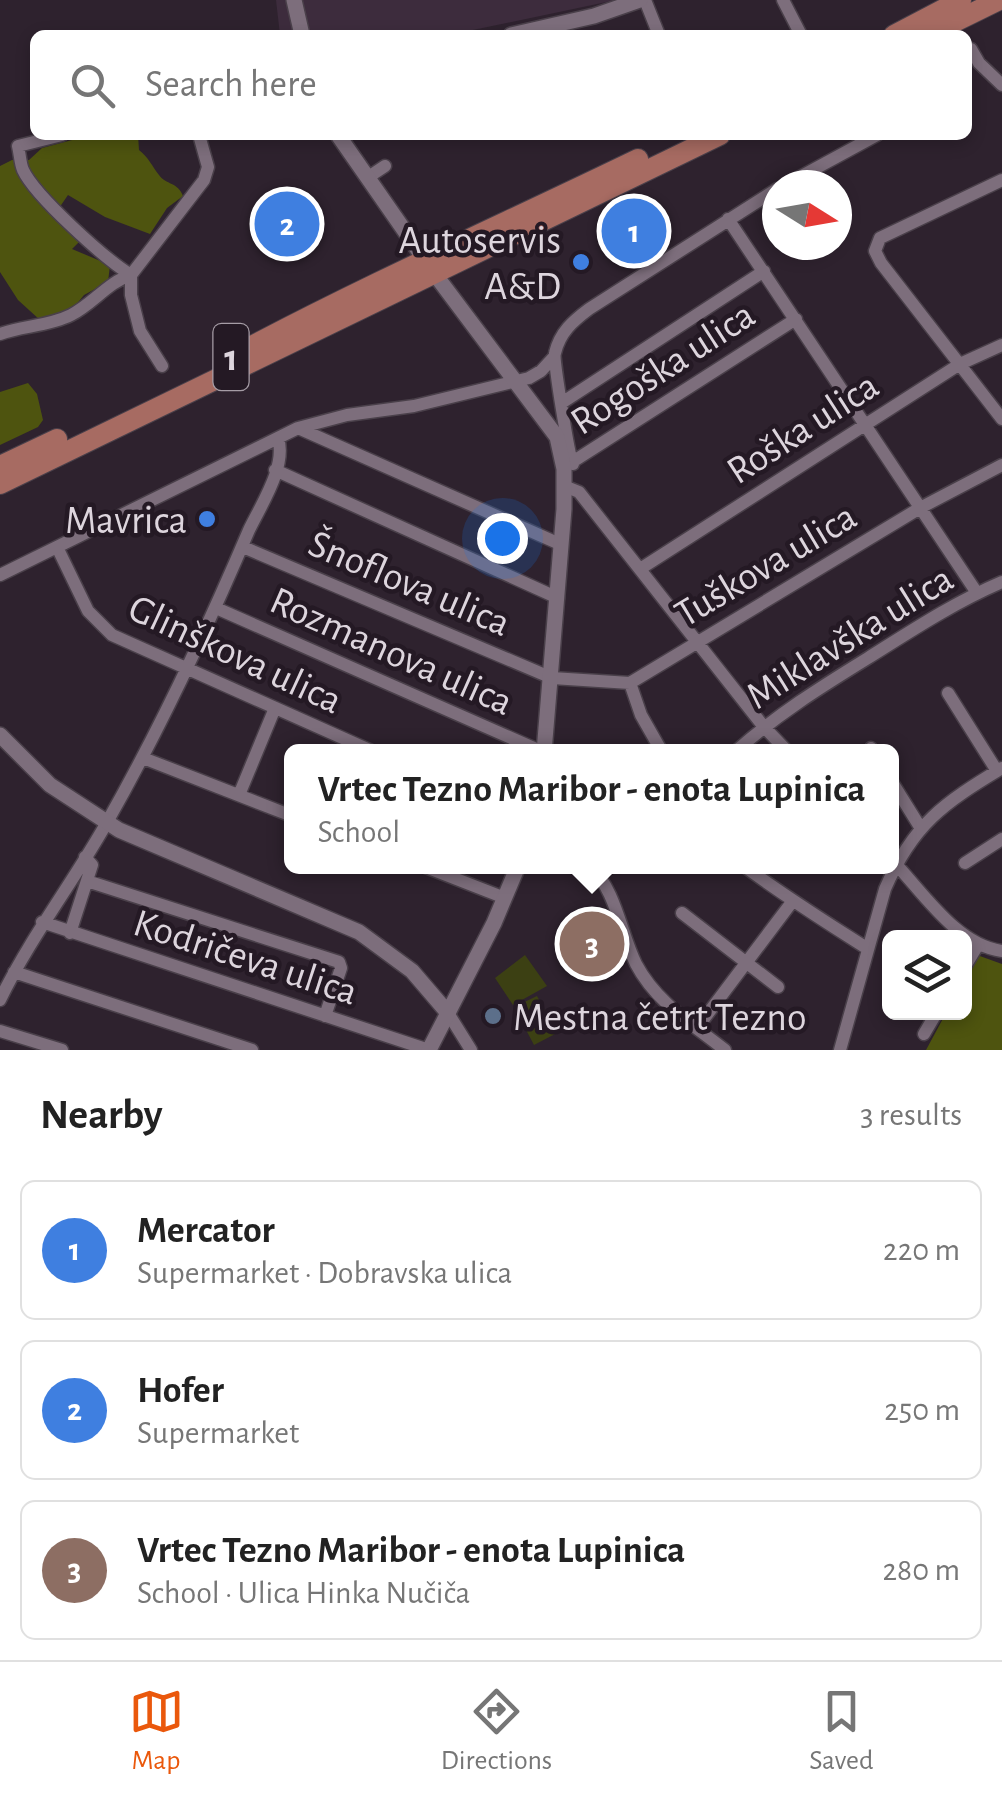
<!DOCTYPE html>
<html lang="en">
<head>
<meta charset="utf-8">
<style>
	:root { --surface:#fff; --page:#f2f2f2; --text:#222; --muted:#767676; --line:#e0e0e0; --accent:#ea580c }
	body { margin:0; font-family:"Alegreya Sans",sans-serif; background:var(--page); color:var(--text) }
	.controls { position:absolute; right:30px; bottom:30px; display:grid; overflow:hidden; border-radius:15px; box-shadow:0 5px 15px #0003 }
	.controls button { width:90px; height:90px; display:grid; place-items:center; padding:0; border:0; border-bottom:2px solid var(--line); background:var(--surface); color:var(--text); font:50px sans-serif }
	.compass { position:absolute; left:762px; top:170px; width:90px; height:90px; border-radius:50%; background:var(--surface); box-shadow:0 5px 15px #0003; rotate:101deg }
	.you { position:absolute; left:502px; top:538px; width:35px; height:35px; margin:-25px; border:8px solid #fff; border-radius:50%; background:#1a73e8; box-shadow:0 0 0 15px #1a73e833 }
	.badge { display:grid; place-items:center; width:65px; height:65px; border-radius:50%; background:var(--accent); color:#fff; font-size:32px; font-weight:700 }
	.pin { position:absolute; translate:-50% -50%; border:5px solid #fff; box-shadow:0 2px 10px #0006 }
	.popup { position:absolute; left:284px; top:744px; width:615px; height:130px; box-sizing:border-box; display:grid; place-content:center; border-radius:15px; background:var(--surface); filter:drop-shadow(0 2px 8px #0005); font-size:32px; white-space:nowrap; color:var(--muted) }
	.popup b { font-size:38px; color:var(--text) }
	.popup::after { content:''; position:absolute; left:50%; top:100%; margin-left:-20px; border:20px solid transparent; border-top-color:var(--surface) }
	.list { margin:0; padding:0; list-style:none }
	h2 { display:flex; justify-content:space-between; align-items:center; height:130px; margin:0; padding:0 40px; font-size:42px }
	h2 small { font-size:32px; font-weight:400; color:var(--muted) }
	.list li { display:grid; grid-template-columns:65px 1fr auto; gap:30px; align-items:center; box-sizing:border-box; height:140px; margin:0 20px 20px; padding:0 20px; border:2px solid var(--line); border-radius:15px }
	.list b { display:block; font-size:38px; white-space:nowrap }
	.list p { margin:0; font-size:32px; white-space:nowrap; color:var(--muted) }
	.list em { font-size:32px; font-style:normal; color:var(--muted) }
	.icon { flex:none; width:55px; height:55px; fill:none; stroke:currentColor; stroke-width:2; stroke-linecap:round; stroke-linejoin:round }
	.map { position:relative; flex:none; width:1002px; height:1050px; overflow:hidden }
	.search { position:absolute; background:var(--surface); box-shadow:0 5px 15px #0003; left:30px; right:30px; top:30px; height:110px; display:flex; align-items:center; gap:25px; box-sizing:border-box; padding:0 35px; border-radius:15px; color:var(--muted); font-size:38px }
	.sheet { height:610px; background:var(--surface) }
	nav { display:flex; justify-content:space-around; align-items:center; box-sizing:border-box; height:140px; border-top:2px solid var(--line); background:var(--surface); font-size:28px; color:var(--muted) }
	nav a { display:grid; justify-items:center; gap:5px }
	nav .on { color:var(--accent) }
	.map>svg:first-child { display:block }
	.built { fill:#3d2c3d }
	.green { fill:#3c4013 }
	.forest { fill:#4e540f }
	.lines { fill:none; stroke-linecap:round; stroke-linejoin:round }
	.minor-casing { stroke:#4a404a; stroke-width:15 }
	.tertiary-casing { stroke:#4a404a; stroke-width:18 }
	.primary-casing { stroke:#4a404a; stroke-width:22 }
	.minor { stroke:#7d6e7c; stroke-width:12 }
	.tertiary { stroke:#7d6e7c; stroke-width:15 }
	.primary { stroke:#a76b62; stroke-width:20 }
	.shop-dot { fill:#3f7fe0; stroke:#241924; stroke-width:4 }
	.service-dot { fill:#5c6f8a; stroke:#241924; stroke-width:4 }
	.labels { text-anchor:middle; stroke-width:9; stroke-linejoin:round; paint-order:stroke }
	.shield { fill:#241924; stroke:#a69da6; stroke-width:2.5 }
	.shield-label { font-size:38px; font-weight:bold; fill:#ddd5dd }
	.poi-label { font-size:40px; fill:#ddd5dd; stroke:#241924; text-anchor:end }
	.street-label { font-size:40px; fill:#ddd5dd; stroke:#241924 }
</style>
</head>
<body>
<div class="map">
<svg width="1002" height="1050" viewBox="0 0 1002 1050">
	<rect width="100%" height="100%" fill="#2e222e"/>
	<path class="built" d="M 276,0 L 616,0 L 449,35 L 280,35 Z"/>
	<path class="green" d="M 525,955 L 547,986 L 513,1005 L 495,978 Z
		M 537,996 L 557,1033 L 534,1045 L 514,1007 Z"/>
	<path class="forest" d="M 91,135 L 138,135 L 139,150 C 149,158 152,166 159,175 C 166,185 178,182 183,196 L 167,208 L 150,234 L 105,217 L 68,195 L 55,214 L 81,240 L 72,249 L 110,265 L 108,282 L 84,295 L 71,311 L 40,320 L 18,300 L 0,272 L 0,166 L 12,160 L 29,160 L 42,148 Z
		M 28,383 L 37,394 L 43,420 L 38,427 L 0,445 L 0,392 Z
		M 977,955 L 1002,964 L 1002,1050 L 926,1050 L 946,1013 L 964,1012 L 965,978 Z"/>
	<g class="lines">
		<g class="minor-casing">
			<path id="minor" d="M 645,0 L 659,35
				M 783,0 L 801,35
				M 971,49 L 979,63 L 1002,85
				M 62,135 L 18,146 C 20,154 20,163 23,170 C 35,196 105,259 131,275
				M 367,178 L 385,166
				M 1002,180 L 880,238 L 875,251 L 881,263 L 1002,419
				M 785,185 L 877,135
				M 728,219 L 977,593
				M 0,334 C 23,326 49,326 71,315 C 93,304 108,282 131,275
				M 162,366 L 140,331 L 131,295 L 131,275 L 204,180 L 208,167 L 199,135
				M 563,402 L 764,271
				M 298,428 L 562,545
				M 573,464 C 569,457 553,359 555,353 C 560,332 573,321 589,309 L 777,189
				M 566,466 L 796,319
				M 275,470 L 558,598
				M 564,486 L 579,492 L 764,727 L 788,752
				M 57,547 L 88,611 L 112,635 L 374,752
				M 243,547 L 552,678 L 630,683 L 920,508 L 1002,465
				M 640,569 L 960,364 L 1002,345
				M 0,575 L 298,428 L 347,415 L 414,406 L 529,378 L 541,371 L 553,358
				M 216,608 L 543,752
				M 630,683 L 641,715 L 662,752
				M 948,693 L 997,771
				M 871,748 L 873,752
				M 735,752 C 776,715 821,687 868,658 C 911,631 955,602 1002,582
				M 143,758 L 292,816
				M 892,782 L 920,827
				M 239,795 L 275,708
				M 892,860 C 922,891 956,945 1002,951
				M 965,863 L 1002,839
				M 423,866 L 505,898
				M 590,866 C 616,890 621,934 636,964 C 656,1002 692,1024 725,1050
				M 744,866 C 784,896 826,922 868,949
				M 87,881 L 339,962 L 341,968 L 325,1016
				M 682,913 L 778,987
				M 42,922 L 429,1050
				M 70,933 L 92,865 L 85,857
				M 964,968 L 978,945
				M 14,972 L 252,1050
				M 0,1000 C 30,938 72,884 106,824 C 160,729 206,631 249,530 C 261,505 287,466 278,438
				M 448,1013 L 471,1050
				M 697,1028 L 792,902
				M 0,1031 L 62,1050
				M 924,1034 L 937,1012
				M 840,1050 L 885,889 C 913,824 944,803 1002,768"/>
		</g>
		<g class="tertiary-casing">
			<path id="tertiary" d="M 294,0 L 302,35
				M 511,35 L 594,16 L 640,0
				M 338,135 L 434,273 L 557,437 L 564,469 L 564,509 L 544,752
				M 0,735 L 50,785 L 119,830 L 359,932 L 412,971 L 448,1013
				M 429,1050 L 494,923 L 518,866"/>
		</g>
		<g class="primary-casing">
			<path id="primary" d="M 894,35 L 961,0
				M 928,35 L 999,0
				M 250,347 C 377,280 508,222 638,159
				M 0,466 L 57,439
				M 0,484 L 720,135"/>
		</g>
		<use href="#minor" class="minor"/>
		<use href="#tertiary" class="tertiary"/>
		<use href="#primary" class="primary"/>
	</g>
	<g class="shop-dot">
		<circle cx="581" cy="262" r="10"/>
		<circle cx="207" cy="519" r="10"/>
	</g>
	<circle class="service-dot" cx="493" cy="1016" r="10"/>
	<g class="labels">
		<rect class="shield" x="213.5" y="324" width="35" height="66" rx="8"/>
		<g class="shield-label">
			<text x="231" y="370">1</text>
		</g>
		<g class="poi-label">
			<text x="561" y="253">Autoservis<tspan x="561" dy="46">A&amp;D</tspan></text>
			<text x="187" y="533">Mavrica</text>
			<text x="513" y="1030" text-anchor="start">Mestna četrt Tezno</text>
		</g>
		<g class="street-label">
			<text transform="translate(662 367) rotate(-33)" y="14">Rogoška ulica</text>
			<text transform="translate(802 427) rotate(-33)" y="14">Roška ulica</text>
			<text transform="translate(765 564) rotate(-31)" y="14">Tuškova ulica</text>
			<text transform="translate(410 582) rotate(23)" y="14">Šnoflova ulica</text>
			<text transform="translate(849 636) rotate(-32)" y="14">Miklavška ulica</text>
			<text transform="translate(392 650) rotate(24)" y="14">Rozmanova ulica</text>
			<text transform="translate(236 653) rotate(25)" y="14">Glinškova ulica</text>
			<text transform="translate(246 956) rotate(18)" y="14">Kodričeva ulica</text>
		</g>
	</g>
</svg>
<div class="controls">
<button><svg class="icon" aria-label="layers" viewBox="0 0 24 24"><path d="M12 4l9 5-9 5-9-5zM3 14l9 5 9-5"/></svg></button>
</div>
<svg class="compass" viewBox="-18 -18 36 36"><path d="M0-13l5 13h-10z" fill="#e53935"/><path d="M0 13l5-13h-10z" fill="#767676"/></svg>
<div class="you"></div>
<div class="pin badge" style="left:634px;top:231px;background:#3f7fe0">1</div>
<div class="pin badge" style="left:287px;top:224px;background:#3f7fe0">2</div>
<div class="pin badge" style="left:592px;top:944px;background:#8d6e63">3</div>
<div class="popup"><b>Vrtec Tezno Maribor - enota Lupinica</b>School</div>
<div class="search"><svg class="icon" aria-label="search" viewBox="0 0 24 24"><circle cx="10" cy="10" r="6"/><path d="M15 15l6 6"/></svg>Search here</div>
</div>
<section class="sheet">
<h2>Nearby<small>3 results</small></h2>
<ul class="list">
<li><span class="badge" style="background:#3f7fe0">1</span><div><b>Mercator</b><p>Supermarket · Dobravska ulica</p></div><em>220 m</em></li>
<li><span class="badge" style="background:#3f7fe0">2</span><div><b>Hofer</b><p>Supermarket</p></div><em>250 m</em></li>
<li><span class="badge" style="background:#8d6e63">3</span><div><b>Vrtec Tezno Maribor - enota Lupinica</b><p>School · Ulica Hinka Nučiča</p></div><em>280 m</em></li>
</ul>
</section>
<nav>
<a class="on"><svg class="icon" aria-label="map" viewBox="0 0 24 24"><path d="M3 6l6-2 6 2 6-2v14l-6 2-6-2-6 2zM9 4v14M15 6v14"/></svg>Map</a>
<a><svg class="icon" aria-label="directions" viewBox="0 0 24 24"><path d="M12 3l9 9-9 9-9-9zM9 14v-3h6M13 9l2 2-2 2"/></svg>Directions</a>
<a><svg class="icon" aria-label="saved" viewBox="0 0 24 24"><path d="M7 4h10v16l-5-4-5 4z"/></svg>Saved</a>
</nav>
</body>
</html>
